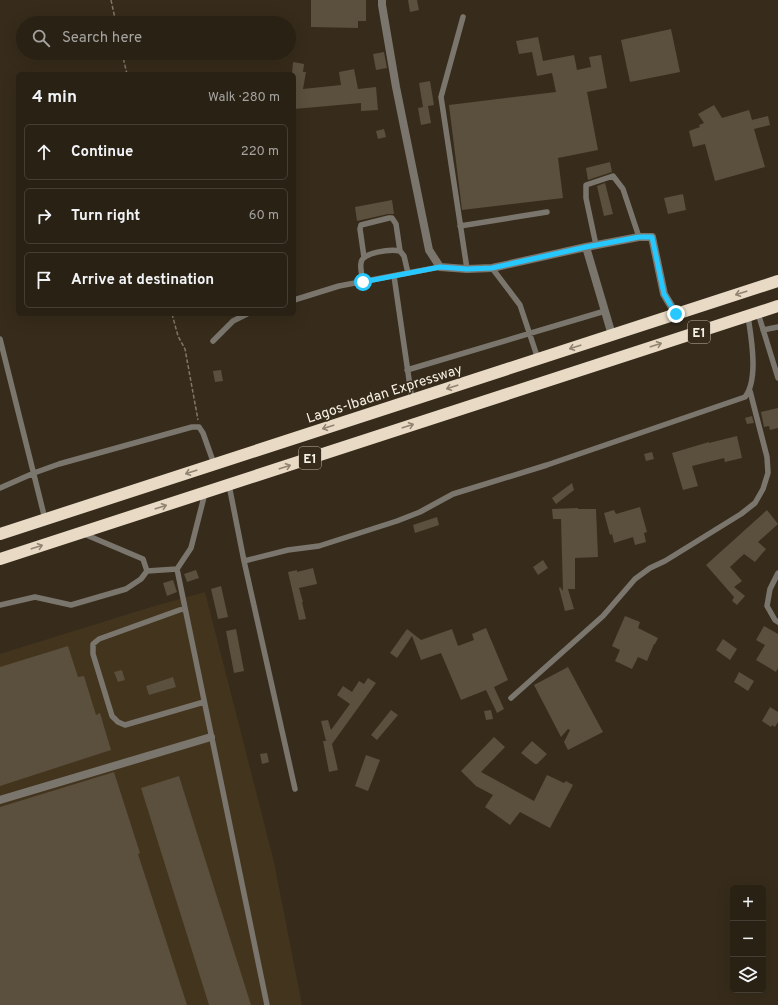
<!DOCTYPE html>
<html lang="en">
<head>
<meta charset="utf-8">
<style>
	:root { --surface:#292114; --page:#31291d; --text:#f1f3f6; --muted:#a5a3a0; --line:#453e34 }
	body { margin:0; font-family:Overpass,sans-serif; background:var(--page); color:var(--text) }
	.controls { position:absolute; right:12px; bottom:12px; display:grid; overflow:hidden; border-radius:6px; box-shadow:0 4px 16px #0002 }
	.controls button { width:36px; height:36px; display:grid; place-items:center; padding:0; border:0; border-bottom:1px solid var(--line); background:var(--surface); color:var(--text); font:20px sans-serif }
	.stop { position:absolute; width:12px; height:12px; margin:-9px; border:3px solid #27c8ff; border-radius:50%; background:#fff }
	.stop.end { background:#27c8ff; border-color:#fff; box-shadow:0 1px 4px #0008 }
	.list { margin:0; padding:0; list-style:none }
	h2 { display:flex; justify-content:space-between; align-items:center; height:52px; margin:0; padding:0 16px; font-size:17px }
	h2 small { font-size:13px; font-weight:400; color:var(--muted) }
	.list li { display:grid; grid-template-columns:26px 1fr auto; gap:12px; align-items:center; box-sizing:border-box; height:56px; margin:0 8px 8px; padding:0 8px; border:1px solid var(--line); border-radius:6px }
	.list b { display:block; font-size:15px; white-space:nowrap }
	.list em { font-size:13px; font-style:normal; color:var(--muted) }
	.icon { flex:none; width:22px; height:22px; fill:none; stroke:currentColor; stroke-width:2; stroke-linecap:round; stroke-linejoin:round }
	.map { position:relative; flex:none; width:778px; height:1005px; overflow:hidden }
	.search { position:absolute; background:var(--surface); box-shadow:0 4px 16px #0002; left:16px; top:16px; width:280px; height:44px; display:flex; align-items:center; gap:10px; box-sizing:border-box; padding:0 14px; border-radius:22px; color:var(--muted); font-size:15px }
	.panel { position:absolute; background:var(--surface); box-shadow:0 4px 16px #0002; left:16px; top:72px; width:280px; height:244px; border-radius:6px }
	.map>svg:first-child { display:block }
	.built { fill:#43341d }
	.building { fill:#5b4f3d }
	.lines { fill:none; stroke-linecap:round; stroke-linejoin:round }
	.path { stroke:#817769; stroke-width:1.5; stroke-dasharray:4 2; stroke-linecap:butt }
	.service { stroke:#7b766d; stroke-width:5.5 }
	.minor { stroke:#7b766d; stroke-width:8 }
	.motorway { stroke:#e8dac5; stroke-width:12 }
	.oneway { stroke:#908370 }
	.route { stroke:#27c8ff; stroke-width:5 }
	.labels { text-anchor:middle; stroke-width:3; stroke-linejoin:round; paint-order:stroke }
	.shield { fill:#372c1b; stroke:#bdb5a8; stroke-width:1 }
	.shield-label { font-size:13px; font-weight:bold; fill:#f7f0e5 }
	.street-label { font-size:14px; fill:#f7f0e5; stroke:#372c1b }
</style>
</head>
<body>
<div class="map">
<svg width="778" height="1005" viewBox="0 0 778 1005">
	<rect width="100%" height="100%" fill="#372c1b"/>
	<path class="built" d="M 205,592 L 274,862 L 302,1005 L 0,1005 L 0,654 L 151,607 Z"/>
	<path class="building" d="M 311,0 L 366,0 L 366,21 L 358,21 L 358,28 L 311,27 Z
		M 408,0 L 417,0 L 419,10 L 410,12 Z
		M 671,29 L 680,72 L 630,82 L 621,40 Z
		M 538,37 L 543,61 L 574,55 L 577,70 L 591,67 L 589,57 L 601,55 L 607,88 L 587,92 L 598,150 L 558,158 L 563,198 L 462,210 L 449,105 L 556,92 L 552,73 L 537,76 L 532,52 L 519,54 L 516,41 Z
		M 384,52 L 387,68 L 376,70 L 373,54 Z
		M 293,62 L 304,64 L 303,72 L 306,72 L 303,89 L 341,85 L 339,72 L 354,69 L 358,89 L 376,87 L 378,110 L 361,111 L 361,103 L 294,109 L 294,74 L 292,74 Z
		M 430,81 L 434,105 L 423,107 L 419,83 Z
		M 714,105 L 722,118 L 749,110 L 752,120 L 768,116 L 770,125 L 754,129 L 765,167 L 715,181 L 705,144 L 693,147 L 689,131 L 700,127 L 699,125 L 704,123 L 698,114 Z
		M 428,106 L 431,123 L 421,125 L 418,108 Z
		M 384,129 L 386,137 L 378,139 L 376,131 Z
		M 610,162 L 612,172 L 588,180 L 586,168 Z
		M 605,183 L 613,214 L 604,216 L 597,186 Z
		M 683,194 L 686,210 L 668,214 L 664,198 Z
		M 392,200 L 394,214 L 388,214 L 357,221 L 355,207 Z
		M 221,370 L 223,381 L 215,382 L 213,371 Z
		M 778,408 L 778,428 L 770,430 L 769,426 L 764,427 L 761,412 Z
		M 752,416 L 754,423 L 747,424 L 745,418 Z
		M 737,436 L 742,458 L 725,462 L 724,458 L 692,466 L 698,486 L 683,490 L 672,453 L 709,442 L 709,443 Z
		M 652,452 L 654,459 L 646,461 L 644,454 Z
		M 572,483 L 574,490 L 556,504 L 552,498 Z
		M 640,507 L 647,532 L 644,533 L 646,542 L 635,545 L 633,537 L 614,543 L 612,534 L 610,535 L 604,513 L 614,510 L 616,514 Z
		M 578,508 L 578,509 L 596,509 L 598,557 L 575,558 L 575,589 L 568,589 L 574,609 L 565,611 L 559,588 L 560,587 L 563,591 L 561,519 L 553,519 L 552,509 Z
		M 767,510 L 778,524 L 758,542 L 766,549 L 755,562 L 744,554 L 730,567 L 742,581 L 734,587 L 745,596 L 737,605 L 732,601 L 734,597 L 706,565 Z
		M 437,517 L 439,525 L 415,533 L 413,525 Z
		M 543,560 L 548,568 L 538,575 L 533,567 Z
		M 313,568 L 317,584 L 299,588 L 303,602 L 302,602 L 306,619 L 299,620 L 288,572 L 297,570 L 297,572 Z
		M 196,570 L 199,578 L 187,582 L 184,574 Z
		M 173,580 L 177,592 L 167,596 L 163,583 Z
		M 221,586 L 228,617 L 218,619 L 211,589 Z
		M 625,616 L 640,622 L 638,628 L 658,638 L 655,644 L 654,644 L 647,661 L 638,657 L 632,669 L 615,661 L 620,650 L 612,646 Z
		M 764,626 L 778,634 L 778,668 L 776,672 L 756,660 L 765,645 L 756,640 Z
		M 486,628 L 508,680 L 494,687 L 504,709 L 497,713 L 486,690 L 461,700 L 441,653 L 421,660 L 412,636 L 397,658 L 390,653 L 407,629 L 421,640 L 452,629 L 458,646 L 474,640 L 472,634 Z
		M 236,629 L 244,671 L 234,673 L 226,631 Z
		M 723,639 L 737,649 L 730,660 L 716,650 Z
		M 68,646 L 78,677 L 84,676 L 96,715 L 100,713 L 111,750 L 0,786 L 0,667 Z
		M 568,667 L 603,732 L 568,750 L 564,742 L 570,730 L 568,729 L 561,737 L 534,685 Z
		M 122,670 L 125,680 L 118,682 L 114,672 Z
		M 739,672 L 754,681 L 748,691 L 734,682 Z
		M 173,677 L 176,687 L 149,695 L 146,686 Z
		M 368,678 L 376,683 L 332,744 L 338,770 L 329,772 L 323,741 L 326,741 L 321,721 L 328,720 L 331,730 L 350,704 L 337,695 L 343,686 L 352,692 L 359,681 L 364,684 Z
		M 770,707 L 778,712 L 778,722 L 775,727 L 772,725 L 771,727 L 762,721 Z
		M 391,710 L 398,715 L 377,740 L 371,735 Z
		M 491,710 L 493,719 L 486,720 L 484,711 Z
		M 494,737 L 505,747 L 481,772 L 534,801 L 547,775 L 564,783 L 566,781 L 573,785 L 550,828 L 520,812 L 510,825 L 485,807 L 493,795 L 476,786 L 461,771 Z
		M 532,741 L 547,754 L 537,764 L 535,764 L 521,753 Z
		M 267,753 L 269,762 L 262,764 L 260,754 Z
		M 366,755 L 380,760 L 368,791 L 355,786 Z
		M 114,772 L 140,853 L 138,854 L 187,1005 L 0,1005 L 0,807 Z
		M 179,776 L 251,1005 L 209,1005 L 141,788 Z"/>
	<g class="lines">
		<path class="path" d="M 111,0 L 116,23
			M 122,53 L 127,74
			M 172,314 L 178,336 L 185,349 L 198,420"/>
		<path class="service" d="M 463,17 L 441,97 L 467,269
			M 460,226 L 547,212
			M 596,245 L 586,198 L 586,185 L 613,176 L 623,189 L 639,237
			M 364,257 L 360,229 L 361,225 L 389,218 L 392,218 L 396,224 L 400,251
			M 492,268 L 520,305 L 538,359
			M 394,276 L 412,400
			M 363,282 C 362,276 360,268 361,263 C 362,252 391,249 400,251 L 404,256 L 408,273
			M 294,300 L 339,286 L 440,267
			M 758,313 L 778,378
			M 763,330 L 778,327
			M 0,339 L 45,519
			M 213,341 L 233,321 L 247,314
			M 407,370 L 605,311
			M 229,485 L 244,561 L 288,550 L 319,546 L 397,521 L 420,512 L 453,494 L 547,465 L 745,397 C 759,379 751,337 748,316
			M 0,488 L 34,473 L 59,464 L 192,427 L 199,427 L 203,433 L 214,464
			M 205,493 L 191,548 L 177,569 L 267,1005
			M 84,534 L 143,559 L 147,571 L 177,569
			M 244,561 L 295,789
			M 778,573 L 770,589 L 767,606 L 775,620 L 778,622
			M 0,605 L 35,597 L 71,605 L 126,589 L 141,579 L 147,571
			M 185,608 L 99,639 L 93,644 L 93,654 L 112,716 L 118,722 L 125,725 L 204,702
			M 511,698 L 603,616 L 635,579 L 650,568 L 665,561 L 741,514 L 755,503 L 763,489 L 768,473 L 767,457 L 750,391"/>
		<path class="minor" d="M 382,0 L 382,5 L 396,87 L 429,250 L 440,267 L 467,269 L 492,268 L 586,247 L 639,237 L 652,237 L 664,294 L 676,314
			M 586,247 L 612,335
			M 0,800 L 211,737"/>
		<path class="motorway" d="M 0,534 L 778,281
			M 0,559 L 778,306"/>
	</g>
	<defs><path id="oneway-shaft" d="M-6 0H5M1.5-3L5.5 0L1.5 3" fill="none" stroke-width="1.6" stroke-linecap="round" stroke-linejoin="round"/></defs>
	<g class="oneway">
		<use href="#oneway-shaft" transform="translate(741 293) rotate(162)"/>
		<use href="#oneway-shaft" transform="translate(656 345) rotate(-18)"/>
		<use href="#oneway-shaft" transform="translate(575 347) rotate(162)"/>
		<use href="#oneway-shaft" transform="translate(452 387) rotate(162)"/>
		<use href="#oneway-shaft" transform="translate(408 426) rotate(-18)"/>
		<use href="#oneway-shaft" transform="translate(328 427) rotate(162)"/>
		<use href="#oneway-shaft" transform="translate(285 467) rotate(-18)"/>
		<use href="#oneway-shaft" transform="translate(191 472) rotate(162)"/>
		<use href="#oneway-shaft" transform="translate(161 507) rotate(-18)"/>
		<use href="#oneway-shaft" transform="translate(37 547) rotate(-18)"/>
	</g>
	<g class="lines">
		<path class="route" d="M 363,282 L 440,267 L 467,269 L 492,268 L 586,247 L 639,237 L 652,237 L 664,294 L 676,314"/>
	</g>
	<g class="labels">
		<g class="shield">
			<rect x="688" y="321" width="22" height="22" rx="3"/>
			<rect x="299" y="447" width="22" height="22" rx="3"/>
		</g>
		<g class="shield-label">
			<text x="699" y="337">E1</text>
			<text x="310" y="463">E1</text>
		</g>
		<g class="street-label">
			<text transform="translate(384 393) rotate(-18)" y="5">Lagos-Ibadan Expressway</text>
		</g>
	</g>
</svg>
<div class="controls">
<button>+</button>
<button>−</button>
<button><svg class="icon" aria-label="layers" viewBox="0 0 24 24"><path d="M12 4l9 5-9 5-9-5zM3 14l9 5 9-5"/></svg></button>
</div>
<div class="stop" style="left:363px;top:282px"></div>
<div class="stop end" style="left:676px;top:314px"></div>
<div class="search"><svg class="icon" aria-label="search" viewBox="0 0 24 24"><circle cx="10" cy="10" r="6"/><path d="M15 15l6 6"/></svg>Search here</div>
<section class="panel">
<h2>4 min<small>Walk · 280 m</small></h2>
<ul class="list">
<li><svg class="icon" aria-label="ahead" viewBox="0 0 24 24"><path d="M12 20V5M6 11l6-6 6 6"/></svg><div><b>Continue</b></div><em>220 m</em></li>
<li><svg class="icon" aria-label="right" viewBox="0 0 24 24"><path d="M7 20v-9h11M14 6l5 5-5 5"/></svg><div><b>Turn right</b></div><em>60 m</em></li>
<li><svg class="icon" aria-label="arrive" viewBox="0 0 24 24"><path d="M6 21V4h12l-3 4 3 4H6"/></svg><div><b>Arrive at destination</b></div></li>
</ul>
</section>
</div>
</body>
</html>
